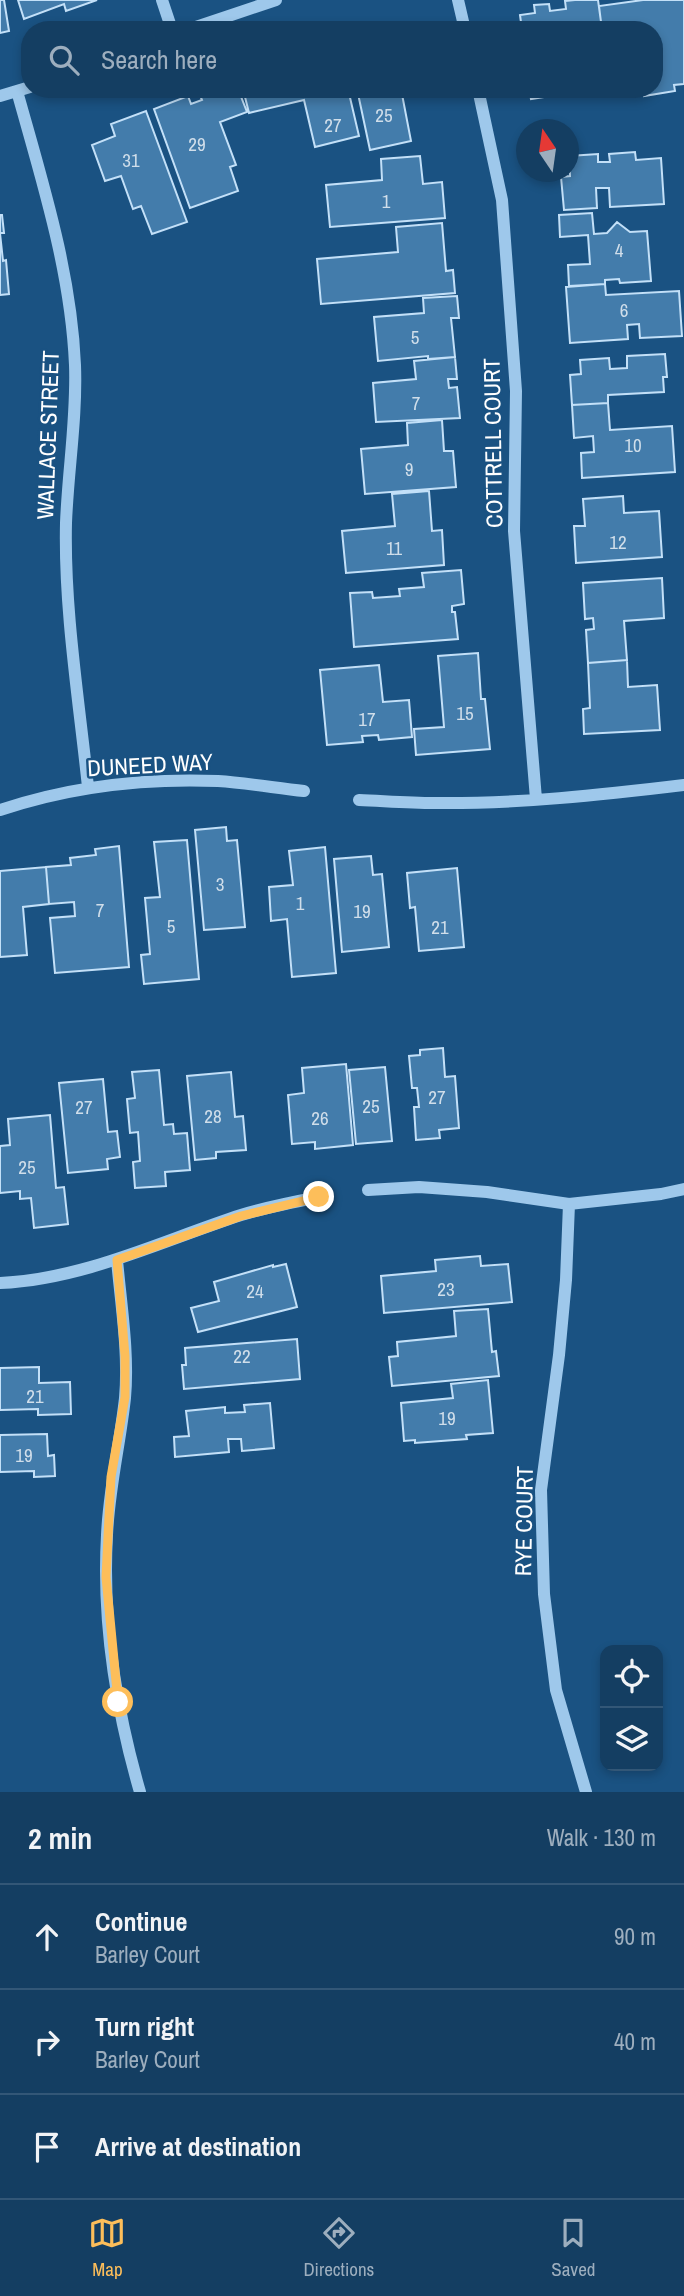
<!DOCTYPE html>
<html lang="en">
<head>
<meta charset="utf-8">
<style>
	:root { --surface:#143e62; --page:#1d4568; --text:#f1f3f6; --muted:#9daebe; --line:#335777; --accent:#fdbe5a }
	body { margin:0; font-family:"Archivo Narrow",sans-serif; background:var(--page); color:var(--text) }
	.controls { position:absolute; right:21px; bottom:21px; display:grid; overflow:hidden; border-radius:14px; box-shadow:0 4px 10px #0003 }
	.controls button { width:63px; height:63px; display:grid; place-items:center; padding:0; border:0; border-bottom:2px solid var(--line); background:var(--surface); color:var(--text); font:35px sans-serif }
	.compass { position:absolute; left:516px; top:119px; width:63px; height:63px; border-radius:50%; background:var(--surface); box-shadow:0 4px 10px #0003; rotate:347deg }
	.stop { position:absolute; width:21px; height:21px; margin:-16px; border:5px solid #fdbe5a; border-radius:50%; background:#fff }
	.stop.end { background:#fdbe5a; border-color:#fff; box-shadow:0 2px 7px #0008 }
	.list { margin:0; padding:0; list-style:none }
	h2 { display:flex; justify-content:space-between; align-items:center; height:91px; margin:0; padding:0 28px; font-size:30px }
	h2 small { font-size:23px; font-weight:400; color:var(--muted) }
	.list li { display:grid; grid-template-columns:46px 1fr auto; gap:21px; align-items:center; box-sizing:border-box; height:105px; padding:0 28px; border-top:2px solid var(--line) }
	.list b { display:block; font-size:26px; white-space:nowrap }
	.list p { margin:0; font-size:23px; white-space:nowrap; color:var(--muted) }
	.list em { font-size:23px; font-style:normal; color:var(--muted) }
	.icon { flex:none; width:38px; height:38px; fill:none; stroke:currentColor; stroke-width:2; stroke-linecap:round; stroke-linejoin:round }
	.map { position:relative; flex:none; width:684px; height:1792px; overflow:hidden }
	.search { position:absolute; background:var(--surface); box-shadow:0 4px 10px #0003; left:21px; right:21px; top:21px; height:77px; display:flex; align-items:center; gap:18px; box-sizing:border-box; padding:0 24px; border-radius:28px; color:var(--muted); font-size:26px }
	.sheet { height:406px; background:var(--surface) }
	nav { display:flex; justify-content:space-around; align-items:center; box-sizing:border-box; height:98px; border-top:2px solid var(--line); background:var(--surface); font-size:19px; color:var(--muted) }
	nav a { display:grid; justify-items:center; gap:4px }
	nav .on { color:var(--accent) }
	.map>svg:first-child { display:block }
	.building { fill:#437cab; stroke:#c3e0f8; stroke-width:2 }
	.lines { fill:none; stroke-linecap:round; stroke-linejoin:round }
	.minor { stroke:#9ec8eb; stroke-width:12 }
	.route { stroke:#fdbe5a; stroke-width:9 }
	.labels { text-anchor:middle; stroke-width:5; stroke-linejoin:round; paint-order:stroke }
	.number-label { font-size:19px; fill:#d0deea }
	.street-label { font-size:23px; fill:#fff; stroke:#1a5282 }
</style>
</head>
<body>
<div class="map">
<svg width="684" height="1792" viewBox="0 0 684 1792">
	<rect width="100%" height="100%" fill="#1a5282"/>
	<path class="building" d="M 0,0 L 4,0 L 9,31 L 0,33 Z
		M 18,0 L 97,0 L 66,11 L 64,4 L 24,19 Z
		M 575,0 L 598,0 L 602,29 L 522,30 L 520,15 L 535,13 L 534,5 L 549,4 L 550,11 L 566,9 L 565,1 Z
		M 643,0 L 684,0 L 684,84 L 674,85 L 675,91 L 644,96 L 643,89 L 654,89 L 654,30 L 602,30 L 599,6 Z
		M 208,89 L 238,89 L 247,112 L 220,122 L 236,165 L 230,167 L 238,191 L 190,208 L 154,109 L 188,96 L 191,104 L 202,100 L 199,93 Z
		M 243,89 L 348,89 L 359,136 L 315,147 L 304,100 L 249,113 Z
		M 357,89 L 401,89 L 411,141 L 370,150 Z
		M 529,89 L 550,89 L 551,96 L 531,99 Z
		M 146,111 L 187,222 L 152,234 L 141,206 L 133,209 L 121,176 L 105,181 L 92,145 L 115,136 L 111,124 Z
		M 635,152 L 636,160 L 661,158 L 664,204 L 610,207 L 609,188 L 596,188 L 597,208 L 564,210 L 561,177 L 570,176 L 569,156 L 598,154 L 598,162 L 610,162 L 609,154 Z
		M 420,156 L 423,184 L 442,182 L 445,218 L 330,227 L 326,185 L 382,180 L 381,159 Z
		M 592,213 L 594,234 L 607,233 L 617,222 L 630,232 L 647,231 L 651,281 L 620,283 L 619,279 L 605,280 L 605,284 L 569,286 L 568,265 L 590,264 L 588,235 L 560,237 L 559,215 Z
		M 0,215 L 2,215 L 4,233 L 0,233 L 3,261 L 6,260 L 9,294 L 0,295 Z
		M 442,223 L 446,271 L 453,270 L 455,293 L 321,304 L 317,259 L 398,252 L 396,227 Z
		M 605,284 L 606,295 L 679,291 L 682,336 L 640,338 L 639,324 L 627,325 L 628,339 L 570,343 L 566,287 Z
		M 457,296 L 459,318 L 451,318 L 455,357 L 428,359 L 428,356 L 378,361 L 374,317 L 424,313 L 423,298 Z
		M 665,354 L 667,377 L 663,377 L 664,392 L 608,395 L 608,403 L 572,405 L 570,375 L 581,374 L 580,360 L 609,358 L 610,369 L 627,368 L 627,356 Z
		M 455,357 L 457,379 L 448,379 L 449,388 L 457,387 L 460,418 L 376,422 L 373,383 L 416,379 L 414,361 Z
		M 608,403 L 610,430 L 672,426 L 675,472 L 582,478 L 581,453 L 594,452 L 593,436 L 574,438 L 572,405 Z
		M 442,420 L 444,451 L 453,451 L 456,487 L 365,494 L 361,449 L 408,445 L 407,423 Z
		M 429,491 L 432,531 L 442,530 L 444,565 L 346,573 L 342,531 L 395,526 L 392,494 Z
		M 623,496 L 624,513 L 659,511 L 662,557 L 576,563 L 574,526 L 585,526 L 583,499 Z
		M 461,570 L 464,604 L 452,606 L 452,612 L 455,612 L 458,639 L 354,647 L 350,593 L 372,592 L 373,598 L 400,596 L 399,589 L 424,587 L 422,573 Z
		M 662,578 L 664,618 L 624,621 L 627,660 L 588,663 L 586,630 L 594,629 L 593,618 L 585,619 L 583,583 Z
		M 478,653 L 481,699 L 485,699 L 490,749 L 416,755 L 414,729 L 444,727 L 438,656 Z
		M 627,660 L 628,687 L 657,685 L 660,730 L 584,734 L 583,709 L 590,708 L 588,663 Z
		M 379,665 L 383,702 L 409,700 L 412,737 L 379,740 L 378,735 L 362,736 L 363,742 L 327,745 L 320,670 Z
		M 226,827 L 227,841 L 237,840 L 245,927 L 204,930 L 195,830 Z
		M 187,840 L 199,979 L 144,984 L 141,955 L 150,954 L 145,898 L 160,897 L 154,842 Z
		M 119,846 L 129,967 L 55,973 L 50,918 L 75,916 L 74,902 L 49,904 L 46,867 L 71,865 L 70,858 L 96,855 L 95,849 Z
		M 325,847 L 336,973 L 292,977 L 287,919 L 271,921 L 269,887 L 293,885 L 289,851 Z
		M 371,856 L 373,875 L 382,874 L 389,947 L 342,952 L 334,859 Z
		M 46,867 L 49,904 L 23,907 L 27,955 L 0,957 L 0,871 Z
		M 457,868 L 464,947 L 419,951 L 415,907 L 410,908 L 407,873 Z
		M 443,1048 L 445,1077 L 455,1076 L 459,1128 L 439,1130 L 440,1138 L 416,1140 L 414,1107 L 419,1107 L 417,1088 L 412,1088 L 409,1056 L 420,1055 L 420,1050 Z
		M 346,1064 L 353,1145 L 315,1149 L 315,1142 L 292,1144 L 288,1095 L 304,1093 L 302,1068 Z
		M 385,1067 L 392,1141 L 356,1144 L 349,1070 Z
		M 159,1070 L 164,1125 L 173,1124 L 174,1134 L 187,1133 L 190,1170 L 165,1172 L 166,1186 L 135,1188 L 133,1162 L 140,1161 L 138,1132 L 130,1133 L 127,1099 L 135,1098 L 132,1072 Z
		M 231,1072 L 235,1117 L 243,1116 L 246,1150 L 216,1152 L 216,1158 L 195,1160 L 187,1076 Z
		M 103,1079 L 108,1132 L 117,1131 L 120,1157 L 107,1159 L 108,1169 L 68,1173 L 59,1083 Z
		M 50,1115 L 56,1188 L 64,1187 L 68,1224 L 34,1228 L 31,1198 L 20,1199 L 20,1191 L 0,1193 L 0,1146 L 10,1145 L 8,1119 Z
		M 480,1256 L 481,1266 L 508,1264 L 512,1302 L 384,1313 L 381,1276 L 436,1271 L 435,1260 Z
		M 286,1264 L 297,1307 L 198,1332 L 191,1308 L 219,1301 L 214,1282 L 273,1265 L 273,1267 Z
		M 488,1309 L 492,1352 L 496,1351 L 499,1376 L 392,1386 L 389,1357 L 398,1356 L 397,1342 L 456,1336 L 454,1311 Z
		M 297,1339 L 300,1379 L 184,1389 L 182,1365 L 186,1365 L 185,1348 Z
		M 39,1367 L 39,1383 L 70,1382 L 71,1414 L 38,1415 L 38,1409 L 0,1410 L 0,1368 Z
		M 488,1380 L 493,1433 L 466,1435 L 467,1439 L 415,1443 L 415,1440 L 404,1441 L 401,1403 L 453,1398 L 451,1384 Z
		M 270,1403 L 274,1448 L 242,1451 L 241,1439 L 228,1439 L 229,1452 L 175,1457 L 174,1437 L 189,1436 L 186,1411 L 225,1407 L 225,1413 L 245,1412 L 244,1405 Z
		M 47,1434 L 48,1456 L 54,1455 L 55,1476 L 34,1477 L 34,1471 L 0,1472 L 0,1435 Z"/>
	<g class="lines">
		<path class="minor" d="M 162,0 L 172,30
			M 458,0 L 465,30
			M 187,30 L 276,0
			M 478,89 L 502,200 L 516,391 L 514,531 L 536,799
			M 17,91 C 42,181 71,271 75,365 C 77,418 68,470 66,523 C 64,609 79,701 88,787
			M 0,96 L 30,87
			M 359,800 C 384,801 409,803 434,803 C 517,804 602,795 684,785
			M 0,810 C 72,786 143,778 218,781 C 247,783 276,788 304,791
			M 368,1190 L 419,1187 L 487,1192 L 569,1204 L 661,1194 L 684,1189
			M 569,1204 L 566,1280 L 559,1355 L 541,1490 L 544,1594 L 556,1690 L 586,1792
			M 117,1260 C 121,1305 129,1353 125,1398 C 120,1444 109,1488 107,1535 C 102,1622 116,1709 140,1792
			M 0,1283 C 85,1279 161,1241 241,1215 C 267,1207 293,1202 319,1197"/>
	</g>
	<g class="lines">
		<path class="route" d="M 118,1702 L 106,1577 L 111,1477 L 125,1397 L 125,1356 L 117,1260 L 241,1216 L 319,1197"/>
	</g>
	<g class="labels">
		<g class="number-label">
			<text x="384" y="122">25</text>
			<text x="333" y="132">27</text>
			<text x="197" y="151">29</text>
			<text x="131" y="167">31</text>
			<text x="386" y="208">1</text>
			<text x="619" y="257">4</text>
			<text x="624" y="317">6</text>
			<text x="415" y="344">5</text>
			<text x="416" y="410">7</text>
			<text x="633" y="452">10</text>
			<text x="409" y="476">9</text>
			<text x="618" y="549">12</text>
			<text x="394" y="555">11</text>
			<text x="465" y="720">15</text>
			<text x="367" y="726">17</text>
			<text x="220" y="891">3</text>
			<text x="300" y="910">1</text>
			<text x="100" y="917">7</text>
			<text x="362" y="918">19</text>
			<text x="171" y="933">5</text>
			<text x="440" y="934">21</text>
			<text x="437" y="1104">27</text>
			<text x="371" y="1113">25</text>
			<text x="84" y="1114">27</text>
			<text x="213" y="1123">28</text>
			<text x="320" y="1125">26</text>
			<text x="27" y="1174">25</text>
			<text x="446" y="1296">23</text>
			<text x="255" y="1298">24</text>
			<text x="242" y="1363">22</text>
			<text x="35" y="1403">21</text>
			<text x="447" y="1425">19</text>
			<text x="24" y="1462">19</text>
		</g>
		<g class="street-label">
			<text transform="translate(48 435) rotate(-88)" y="8">WALLACE STREET</text>
			<text transform="translate(493 443) rotate(-91)" y="8">COTTRELL COURT</text>
			<text transform="translate(150 765) rotate(-3)" y="8">DUNEED WAY</text>
			<text transform="translate(524 1521) rotate(-89)" y="8">RYE COURT</text>
		</g>
	</g>
</svg>
<div class="controls">
<button><svg class="icon" aria-label="locate" viewBox="0 0 24 24"><circle cx="12" cy="12" r="6"/><path d="M12 2v4M12 18v4M2 12h4M18 12h4"/></svg></button>
<button><svg class="icon" aria-label="layers" viewBox="0 0 24 24"><path d="M12 4l9 5-9 5-9-5zM3 14l9 5 9-5"/></svg></button>
</div>
<svg class="compass" viewBox="-18 -18 36 36"><path d="M0-13l5 13h-10z" fill="#e53935"/><path d="M0 13l5-13h-10z" fill="#9daebe"/></svg>
<div class="stop" style="left:118px;top:1702px"></div>
<div class="stop end" style="left:319px;top:1197px"></div>
<div class="search"><svg class="icon" aria-label="search" viewBox="0 0 24 24"><circle cx="10" cy="10" r="6"/><path d="M15 15l6 6"/></svg>Search here</div>
</div>
<section class="sheet">
<h2>2 min<small>Walk · 130 m</small></h2>
<ul class="list">
<li><svg class="icon" aria-label="ahead" viewBox="0 0 24 24"><path d="M12 20V5M6 11l6-6 6 6"/></svg><div><b>Continue</b><p>Barley Court</p></div><em>90 m</em></li>
<li><svg class="icon" aria-label="right" viewBox="0 0 24 24"><path d="M7 20v-9h11M14 6l5 5-5 5"/></svg><div><b>Turn right</b><p>Barley Court</p></div><em>40 m</em></li>
<li><svg class="icon" aria-label="arrive" viewBox="0 0 24 24"><path d="M6 21V4h12l-3 4 3 4H6"/></svg><div><b>Arrive at destination</b></div></li>
</ul>
</section>
<nav>
<a class="on"><svg class="icon" aria-label="map" viewBox="0 0 24 24"><path d="M3 6l6-2 6 2 6-2v14l-6 2-6-2-6 2zM9 4v14M15 6v14"/></svg>Map</a>
<a><svg class="icon" aria-label="directions" viewBox="0 0 24 24"><path d="M12 3l9 9-9 9-9-9zM9 14v-3h6M13 9l2 2-2 2"/></svg>Directions</a>
<a><svg class="icon" aria-label="saved" viewBox="0 0 24 24"><path d="M7 4h10v16l-5-4-5 4z"/></svg>Saved</a>
</nav>
</body>
</html>
